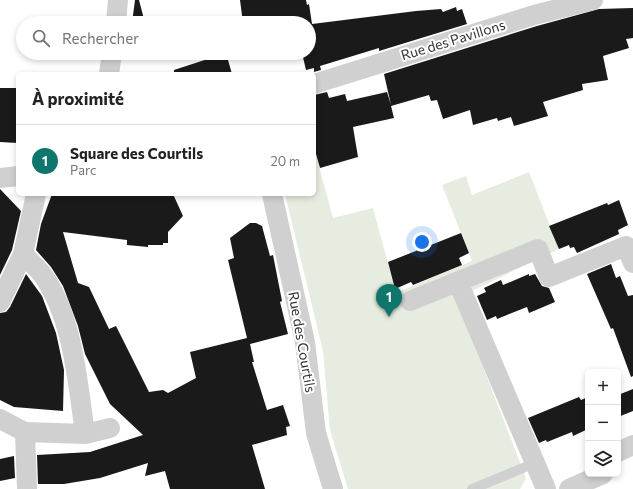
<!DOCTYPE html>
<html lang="fr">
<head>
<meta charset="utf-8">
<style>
	:root { --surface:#fff; --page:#f2f2f2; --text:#222; --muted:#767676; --line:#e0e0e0; --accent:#0f766e }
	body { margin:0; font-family:Commissioner,sans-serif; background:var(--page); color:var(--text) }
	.controls { position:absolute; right:12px; bottom:12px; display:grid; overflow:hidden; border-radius:6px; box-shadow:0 2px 6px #0003 }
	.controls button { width:36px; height:36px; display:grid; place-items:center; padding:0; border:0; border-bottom:1px solid var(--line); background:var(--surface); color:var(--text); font:20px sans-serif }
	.you { position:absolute; left:422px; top:242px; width:14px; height:14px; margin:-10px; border:3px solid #fff; border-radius:50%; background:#1a73e8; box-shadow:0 0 0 6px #1a73e833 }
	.badge { display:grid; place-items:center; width:26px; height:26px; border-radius:50%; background:var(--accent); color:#fff; font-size:13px; font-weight:700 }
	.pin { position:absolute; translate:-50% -33px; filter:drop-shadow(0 1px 2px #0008) }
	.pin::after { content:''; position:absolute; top:21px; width:14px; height:12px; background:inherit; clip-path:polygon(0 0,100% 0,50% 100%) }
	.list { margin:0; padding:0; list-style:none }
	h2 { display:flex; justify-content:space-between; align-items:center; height:52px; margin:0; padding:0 16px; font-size:17px }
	h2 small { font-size:13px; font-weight:400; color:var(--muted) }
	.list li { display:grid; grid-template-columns:26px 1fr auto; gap:12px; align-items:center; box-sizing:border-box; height:72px; padding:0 16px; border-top:1px solid var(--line) }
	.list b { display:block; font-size:15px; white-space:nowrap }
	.list p { margin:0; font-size:13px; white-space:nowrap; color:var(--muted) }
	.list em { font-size:13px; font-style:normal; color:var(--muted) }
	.icon { flex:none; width:22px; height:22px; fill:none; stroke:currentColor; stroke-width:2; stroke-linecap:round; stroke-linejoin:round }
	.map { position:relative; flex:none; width:633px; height:489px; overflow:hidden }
	.search { position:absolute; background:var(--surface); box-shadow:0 2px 6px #0003; left:16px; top:16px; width:300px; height:44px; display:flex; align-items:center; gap:10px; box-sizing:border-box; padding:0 14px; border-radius:22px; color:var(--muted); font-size:15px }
	.panel { position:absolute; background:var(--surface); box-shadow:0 2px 6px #0003; left:16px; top:72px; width:300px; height:124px; border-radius:6px }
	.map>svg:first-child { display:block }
	.green { fill:#e6ecdf }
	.building { fill:#1a1a1a }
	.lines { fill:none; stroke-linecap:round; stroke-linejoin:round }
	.lane { stroke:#d0d0d0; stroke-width:10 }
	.street { stroke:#d0d0d0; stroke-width:20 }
	.labels { text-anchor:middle; stroke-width:4; stroke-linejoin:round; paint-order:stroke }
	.street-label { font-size:14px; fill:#333; stroke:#fff }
</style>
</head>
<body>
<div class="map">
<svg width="633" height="489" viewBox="0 0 633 489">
	<rect width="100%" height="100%" fill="#fff"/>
	<path class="green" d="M 314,148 L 333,218 L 373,208 L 396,293 L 472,261 L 442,185 L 466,176 L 472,195 L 529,172 L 559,249 L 472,291 L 461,310 L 526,478 L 520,489 L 348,489 L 330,430 L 323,351 L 285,194 L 314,194 Z"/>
	<path class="building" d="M 135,0 L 139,0 L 145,23 L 132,23 Z
		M 240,0 L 306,0 L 307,5 L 309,4 L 312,24 L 416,11 L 441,9 L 443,12 L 456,7 L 457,11 L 462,9 L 467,24 L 379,51 L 379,48 L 320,66 L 321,70 L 314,72 L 314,68 L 306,70 L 302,53 L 309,53 L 309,23 L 243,23 Z
		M 633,8 L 633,38 L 626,39 L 629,48 L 603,56 L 608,80 L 582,84 L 583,90 L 543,102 L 548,116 L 514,126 L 511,117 L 498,121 L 497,118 L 473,125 L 470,110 L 443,119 L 437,100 L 431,101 L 429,95 L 391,106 L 394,118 L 353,127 L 358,157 L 320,168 L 314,147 L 314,95 L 327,92 L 329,98 L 345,94 L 347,101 L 387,92 L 391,105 L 384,74 L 537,26 L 599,9 Z
		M 226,53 L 232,74 L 174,74 L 174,70 Z
		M 0,88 L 18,88 L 18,143 L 0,142 Z
		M 0,189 L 21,211 L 12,250 L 0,275 Z
		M 52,194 L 173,194 L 183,216 L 168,232 L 168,243 L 163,243 L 163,245 L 148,245 L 148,247 L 127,245 L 127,240 L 63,232 L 78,283 L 89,287 L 109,329 L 116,326 L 149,392 L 163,390 L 168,393 L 196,378 L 190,352 L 247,338 L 228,260 L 234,258 L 230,238 L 250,223 L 256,223 L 262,226 L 270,256 L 273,255 L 282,301 L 280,302 L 288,334 L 250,344 L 254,362 L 252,362 L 267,410 L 283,405 L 290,426 L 286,427 L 287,435 L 252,445 L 265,489 L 170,489 L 165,471 L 145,476 L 148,463 L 100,478 L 64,484 L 38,484 L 37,455 L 90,452 L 143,435 L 110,404 L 85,354 L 78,326 L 63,286 L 51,267 L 36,250 L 41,224 Z
		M 619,200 L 628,225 L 618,230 L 619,234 L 577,253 L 574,247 L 570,248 L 569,245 L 559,249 L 549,226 L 607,203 L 608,205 Z
		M 461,233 L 469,253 L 459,258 L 462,265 L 413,285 L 411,282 L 395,289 L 388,262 Z
		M 611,264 L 616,278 L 620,276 L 628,296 L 633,295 L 633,376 L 631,377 L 613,328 L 611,329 L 587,274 Z
		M 26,274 L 42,296 L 56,333 L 64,370 L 63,411 L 14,407 L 0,400 L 0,313 L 6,312 L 10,307 Z
		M 529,274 L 529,276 L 535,274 L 542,286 L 549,288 L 555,302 L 529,313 L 527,307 L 497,319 L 496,316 L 487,320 L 477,296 L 486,292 L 484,288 L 501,280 L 503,285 Z
		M 633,389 L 633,411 L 618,417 L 618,395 Z
		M 579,397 L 581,400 L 588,397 L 588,429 L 573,436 L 572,432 L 547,442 L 546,440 L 539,443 L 528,418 Z
		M 14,456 L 15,478 L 0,481 L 0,459 Z"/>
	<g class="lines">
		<path class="lane" d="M 472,489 L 535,463"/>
		<path class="street" d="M 116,23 L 118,0
			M 109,74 L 112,53
			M 314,84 L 534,15 L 593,0
			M 0,178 L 18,176
			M 272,194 L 305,342 L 316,433 L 333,489
			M 23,254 C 29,260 36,267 42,274 C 73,316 78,384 85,434
			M 458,282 L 546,489
			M 410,301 L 538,249 L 549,277 L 626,246 L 633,263
			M 0,302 L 23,254 L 36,194
			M 0,419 L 25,432 L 85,434 L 110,428
			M 25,432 L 27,489
			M 618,452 L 633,445
			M 569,489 L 603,474"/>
	</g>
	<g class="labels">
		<g class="street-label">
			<text transform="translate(453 40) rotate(-17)" y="5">Rue des Pavillons</text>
			<text transform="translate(302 342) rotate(80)" y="5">Rue des Courtils</text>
		</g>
	</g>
</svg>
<div class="controls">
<button>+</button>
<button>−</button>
<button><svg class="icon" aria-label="layers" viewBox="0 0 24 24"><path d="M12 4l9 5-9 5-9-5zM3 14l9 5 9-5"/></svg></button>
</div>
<div class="you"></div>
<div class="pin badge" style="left:389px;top:317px">1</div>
<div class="search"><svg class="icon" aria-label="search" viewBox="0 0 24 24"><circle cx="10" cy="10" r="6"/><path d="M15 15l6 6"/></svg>Rechercher</div>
<section class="panel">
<h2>À proximité<small></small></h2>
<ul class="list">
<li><span class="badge">1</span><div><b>Square des Courtils</b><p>Parc</p></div><em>20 m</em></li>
</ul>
</section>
</div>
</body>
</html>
